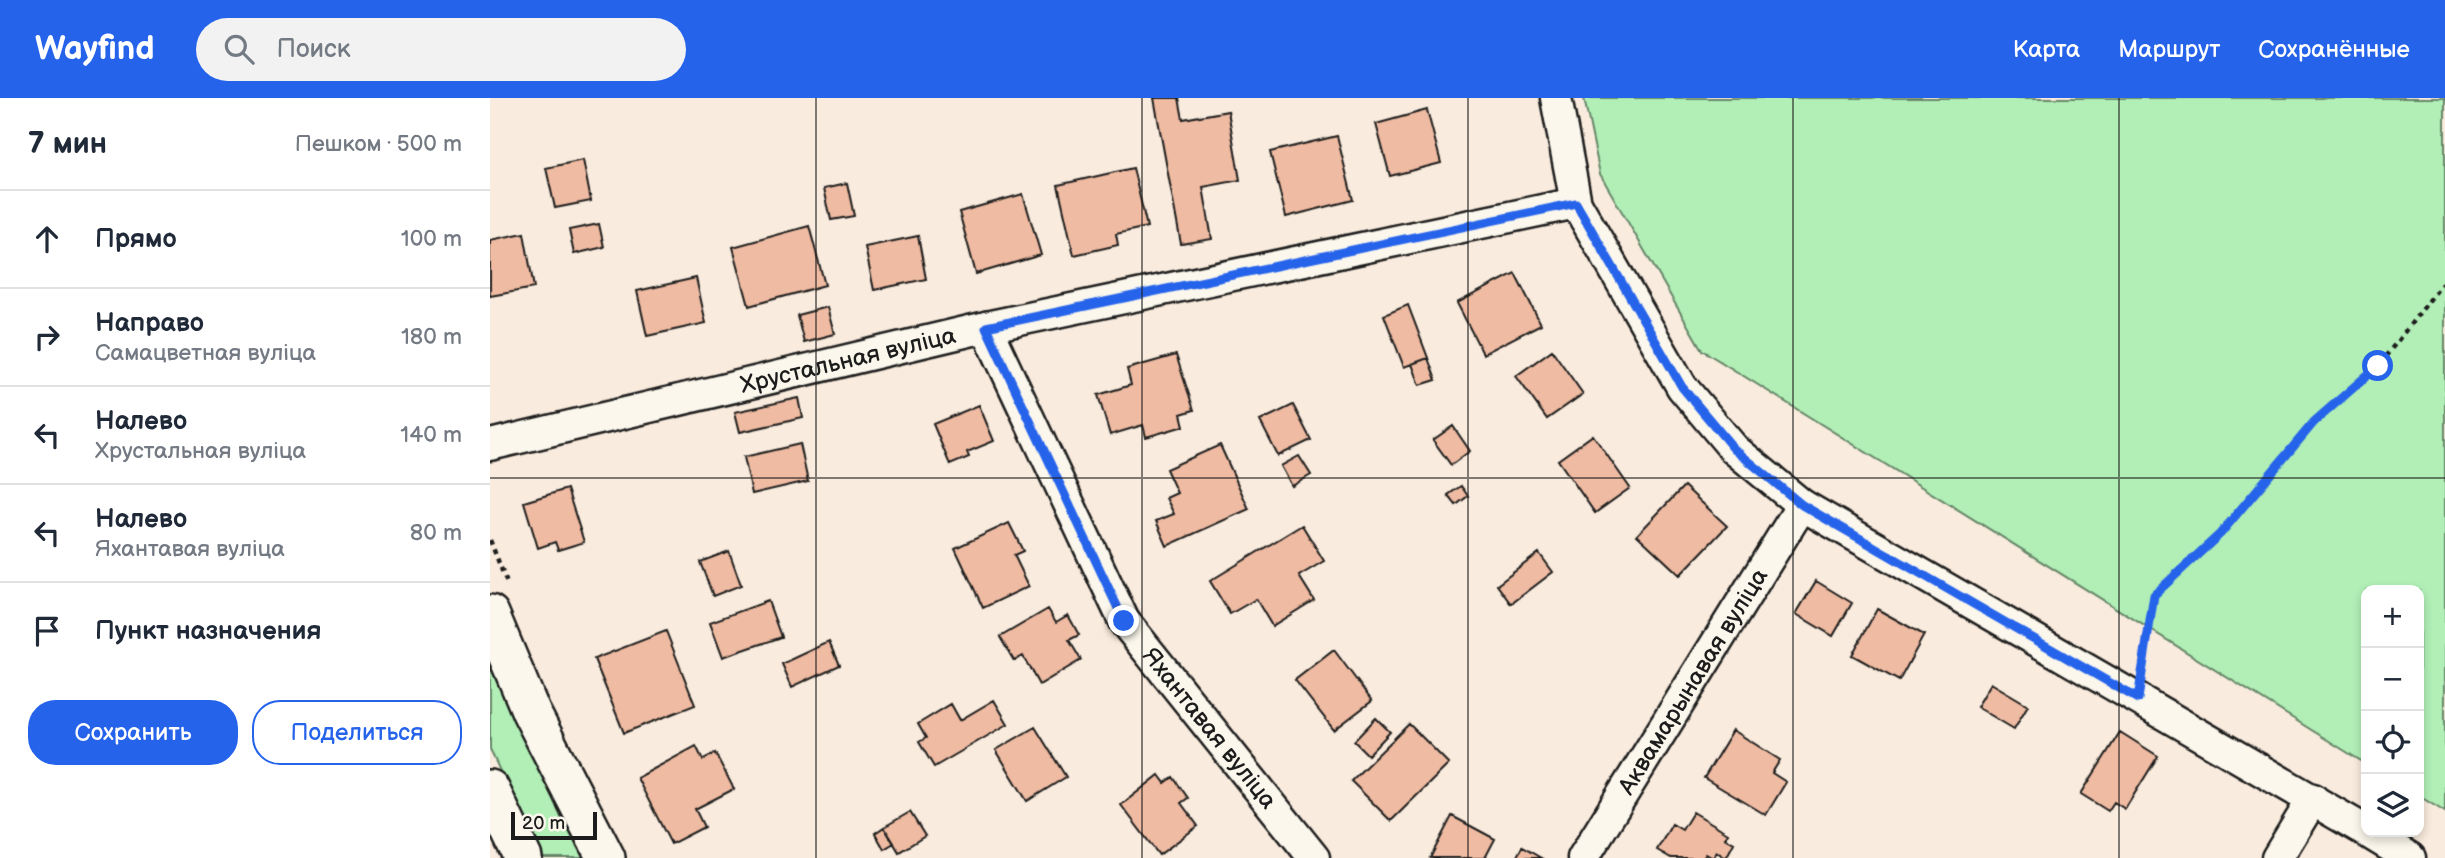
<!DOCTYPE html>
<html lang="ru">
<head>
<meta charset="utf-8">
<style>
	:root { --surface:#fff; --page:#f2f2f3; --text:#1f2937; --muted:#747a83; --line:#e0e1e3; --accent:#2563eb }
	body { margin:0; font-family:"Balsamiq Sans",sans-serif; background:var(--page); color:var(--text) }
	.controls { position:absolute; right:21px; bottom:21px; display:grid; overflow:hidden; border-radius:14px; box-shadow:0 4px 10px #0003 }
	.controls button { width:63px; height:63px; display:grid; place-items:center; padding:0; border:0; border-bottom:2px solid var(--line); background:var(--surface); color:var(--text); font:35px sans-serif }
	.scale { position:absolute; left:21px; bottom:18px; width:86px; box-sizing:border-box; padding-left:7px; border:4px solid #1c1c1c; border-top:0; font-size:19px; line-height:24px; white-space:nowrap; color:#1c1c1c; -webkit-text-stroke:5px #fbf7ec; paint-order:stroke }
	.stop { position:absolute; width:21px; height:21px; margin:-16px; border:5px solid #2563eb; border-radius:50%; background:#fff }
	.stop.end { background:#2563eb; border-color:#fff; box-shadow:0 2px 7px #0008 }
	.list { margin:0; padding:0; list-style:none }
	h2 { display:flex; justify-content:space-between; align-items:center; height:91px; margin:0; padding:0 28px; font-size:30px }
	h2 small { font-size:23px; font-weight:400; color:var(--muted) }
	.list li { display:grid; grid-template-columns:46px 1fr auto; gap:21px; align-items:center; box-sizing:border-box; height:98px; padding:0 28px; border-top:2px solid var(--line) }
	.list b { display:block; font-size:26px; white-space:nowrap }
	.list p { margin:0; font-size:23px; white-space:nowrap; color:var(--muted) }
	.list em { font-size:23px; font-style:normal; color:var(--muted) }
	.actions { display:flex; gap:14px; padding:21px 28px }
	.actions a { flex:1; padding:16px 0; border:2px solid var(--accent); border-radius:28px; text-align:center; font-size:24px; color:var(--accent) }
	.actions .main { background:var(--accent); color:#fff }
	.icon { flex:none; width:38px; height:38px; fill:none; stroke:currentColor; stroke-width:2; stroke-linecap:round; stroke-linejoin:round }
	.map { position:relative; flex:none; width:1955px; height:760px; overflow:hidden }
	header { display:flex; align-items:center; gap:42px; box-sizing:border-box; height:98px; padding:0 35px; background:var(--accent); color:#fff }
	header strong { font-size:33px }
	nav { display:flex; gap:38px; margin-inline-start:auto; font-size:24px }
	.search { width:490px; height:63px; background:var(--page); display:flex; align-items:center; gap:18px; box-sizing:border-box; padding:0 24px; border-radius:38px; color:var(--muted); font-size:26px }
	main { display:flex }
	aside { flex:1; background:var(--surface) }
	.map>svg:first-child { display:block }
	.green { fill:#b1efb6; stroke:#668669; stroke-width:2 }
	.building { fill:#efbba2; stroke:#1c1c1c; stroke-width:2 }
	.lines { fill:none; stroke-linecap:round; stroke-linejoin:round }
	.minor-casing { stroke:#1c1c1c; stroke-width:35 }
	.tertiary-casing { stroke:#1c1c1c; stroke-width:42 }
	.path { stroke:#1c1c1c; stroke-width:4.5; stroke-dasharray:5 5; stroke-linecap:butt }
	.minor { stroke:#fbf7ec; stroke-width:30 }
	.tertiary { stroke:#fbf7ec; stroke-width:37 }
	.route { stroke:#2563eb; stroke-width:9 }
	.grid { fill:none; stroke:#1c1c1c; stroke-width:2; stroke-opacity:0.55 }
	.labels { text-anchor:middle; stroke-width:5; stroke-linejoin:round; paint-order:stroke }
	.street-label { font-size:24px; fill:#1c1c1c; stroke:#fbf7ec }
</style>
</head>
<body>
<header>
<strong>Wayfind</strong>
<div class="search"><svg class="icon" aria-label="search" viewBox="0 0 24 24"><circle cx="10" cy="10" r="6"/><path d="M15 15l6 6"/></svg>Поиск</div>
<nav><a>Карта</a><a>Маршрут</a><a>Сохранённые</a></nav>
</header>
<main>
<aside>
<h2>7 мин<small>Пешком · 500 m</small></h2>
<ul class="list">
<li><svg class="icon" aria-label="ahead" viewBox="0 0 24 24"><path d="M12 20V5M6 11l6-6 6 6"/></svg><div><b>Прямо</b></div><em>100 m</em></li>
<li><svg class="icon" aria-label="right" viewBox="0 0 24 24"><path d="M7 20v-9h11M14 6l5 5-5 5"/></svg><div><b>Направо</b><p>Самацветная вуліца</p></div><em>180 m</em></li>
<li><svg class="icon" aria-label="left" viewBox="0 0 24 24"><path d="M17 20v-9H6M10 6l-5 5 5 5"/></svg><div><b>Налево</b><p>Хрустальная вуліца</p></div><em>140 m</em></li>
<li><svg class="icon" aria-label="left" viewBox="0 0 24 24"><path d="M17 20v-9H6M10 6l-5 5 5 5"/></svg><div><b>Налево</b><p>Яхантавая вуліца</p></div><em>80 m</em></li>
<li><svg class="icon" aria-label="arrive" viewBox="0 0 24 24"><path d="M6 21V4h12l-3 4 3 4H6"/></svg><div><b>Пункт назначения</b></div></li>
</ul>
<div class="actions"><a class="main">Сохранить</a><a>Поделиться</a></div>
</aside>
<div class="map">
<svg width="1955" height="760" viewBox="0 0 1955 760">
	<rect width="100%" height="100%" fill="#f9ebdd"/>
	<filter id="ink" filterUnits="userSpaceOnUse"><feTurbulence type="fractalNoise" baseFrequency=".0143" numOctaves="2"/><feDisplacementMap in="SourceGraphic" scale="14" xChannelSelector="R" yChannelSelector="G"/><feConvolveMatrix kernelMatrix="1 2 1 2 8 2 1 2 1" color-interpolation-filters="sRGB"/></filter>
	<g filter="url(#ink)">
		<path class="green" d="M 1094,0 L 1955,0 L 1955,714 L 1929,698 L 1929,492 L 1876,492 L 1876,666 L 1212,252 L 1110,76 Z
			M 0,558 L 69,715 L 93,760 L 49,760 L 0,651 Z"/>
		<path class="building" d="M 664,0 L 689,0 L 693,21 L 738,13 L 750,82 L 713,89 L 722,141 L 691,146 Z
			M 937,12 L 951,65 L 900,78 L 886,26 Z
			M 847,38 L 863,102 L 796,119 L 780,54 Z
			M 93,62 L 101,103 L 65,110 L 56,70 Z
			M 643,70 L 657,129 L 626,136 L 628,147 L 584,157 L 568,87 Z
			M 357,85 L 364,118 L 341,122 L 334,90 Z
			M 533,96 L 551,157 L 486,176 L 469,114 Z
			M 109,126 L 114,149 L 84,156 L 79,132 Z
			M 319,128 L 335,187 L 259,208 L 243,149 Z
			M 34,135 L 44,190 L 0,198 L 0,142 Z
			M 428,138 L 436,181 L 384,192 L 375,149 Z
			M 1025,175 L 1051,226 L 993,256 L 967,205 Z
			M 206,180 L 216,225 L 157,238 L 147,193 Z
			M 918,207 L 938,260 L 914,269 L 894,217 Z
			M 338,209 L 345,236 L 314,244 L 307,217 Z
			M 1062,252 L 1093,296 L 1057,321 L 1026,278 Z
			M 686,257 L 704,312 L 691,316 L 694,328 L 656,339 L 653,327 L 620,337 L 608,297 L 641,287 L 637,271 Z
			M 938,260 L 946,282 L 930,287 L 922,266 Z
			M 309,300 L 313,320 L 250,334 L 245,314 Z
			M 489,307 L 504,343 L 477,354 L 479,359 L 460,367 L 443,326 Z
			M 803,307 L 821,342 L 788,358 L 770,323 Z
			M 963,328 L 980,353 L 961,367 L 943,342 Z
			M 1103,337 L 1140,390 L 1105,415 L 1068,362 Z
			M 310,346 L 318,383 L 262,396 L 254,359 Z
			M 730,347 L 759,411 L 677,448 L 666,423 L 684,416 L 676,400 L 687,395 L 676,371 Z
			M 809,358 L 821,377 L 802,388 L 791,368 Z
			M 971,388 L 978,398 L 966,407 L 958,397 Z
			M 1194,388 L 1237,428 L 1190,477 L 1147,437 Z
			M 77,391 L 94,444 L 68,452 L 65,444 L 48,450 L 34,404 Z
			M 519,425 L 533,453 L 524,457 L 539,488 L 493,510 L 465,450 Z
			M 812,427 L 834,463 L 809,478 L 824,502 L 782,528 L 766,501 L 740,516 L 720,483 Z
			M 239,453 L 251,487 L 223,498 L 210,464 Z
			M 1049,455 L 1063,474 L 1021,506 L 1007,487 Z
			M 1326,483 L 1362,505 L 1343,538 L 1306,516 Z
			M 278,503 L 291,539 L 233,559 L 220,524 Z
			M 558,511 L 566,524 L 578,517 L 589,537 L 579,542 L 591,562 L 549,587 L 533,558 L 524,563 L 510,539 Z
			M 1387,511 L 1434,537 L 1409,583 L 1362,557 Z
			M 176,533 L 205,607 L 134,635 L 104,561 Z
			M 339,544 L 349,567 L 302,589 L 292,566 Z
			M 844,552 L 882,603 L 844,632 L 805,582 Z
			M 1501,585 L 1538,607 L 1524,631 L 1487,609 Z
			M 504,602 L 518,626 L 444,669 L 429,644 L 436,640 L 428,626 L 461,606 L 470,622 Z
			M 886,620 L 900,634 L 878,657 L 864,643 Z
			M 919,626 L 959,666 L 901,723 L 861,683 Z
			M 545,629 L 576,679 L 537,703 L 506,652 Z
			M 1243,632 L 1290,662 L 1282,675 L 1296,684 L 1276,717 L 1214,680 Z
			M 1630,634 L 1668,658 L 1635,711 L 1624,704 L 1618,713 L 1591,696 Z
			M 206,648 L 213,662 L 225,655 L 244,691 L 205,711 L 214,729 L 181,746 L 147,680 Z
			M 669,677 L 675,685 L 683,679 L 698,700 L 691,705 L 708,728 L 669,757 L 631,707 Z
			M 420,714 L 435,738 L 409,754 L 394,729 Z
			M 1203,714 L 1238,735 L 1235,740 L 1244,745 L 1236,760 L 1227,754 L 1223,760 L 1216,756 L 1213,760 L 1181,760 L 1167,752 L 1182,726 L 1192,732 Z
			M 962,718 L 1005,741 L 995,760 L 940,760 Z
			M 394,729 L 404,745 L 394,751 L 385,735 Z
			M 1032,749 L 1051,760 L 1026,760 Z"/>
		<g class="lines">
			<g class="minor-casing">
				<g id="minor">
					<path d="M 1066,0 L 1086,105 L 1192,289 L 1244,351 L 1312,407 L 1876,733"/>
					<path id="s1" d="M 496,229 L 634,523 L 824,760"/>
					<path id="s2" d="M 0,347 L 496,229 L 1086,105"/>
					<path d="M 1877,734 L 1920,760"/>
					<path id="s3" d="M 1093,760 L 1312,407"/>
					<path d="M 1787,760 L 1823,701"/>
				</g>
			</g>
			<g class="tertiary-casing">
				<path id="tertiary" d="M 0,516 L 41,614 L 116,760
					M 0,691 L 33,760"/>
			</g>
			<path class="path" d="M 0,442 L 18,488
				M 1652,573 L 1664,497 L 1730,436 L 1824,324 L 1888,268 L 1955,182"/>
			<use href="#minor" class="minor"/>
			<use href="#tertiary" class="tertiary"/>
		</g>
	</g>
	<g class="lines" filter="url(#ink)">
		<path class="route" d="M 634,523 L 496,229 L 1086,105 L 1192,289 L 1244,351 L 1312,407 L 1648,601 L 1664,497 L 1730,436 L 1824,324 L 1888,268"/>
	</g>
	<path class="grid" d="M 326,0 L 326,760M 652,0 L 652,760M 978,0 L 978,760M 1303,0 L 1303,760M 1629,0 L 1629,760M 0,380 L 1955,380"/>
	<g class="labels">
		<g class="street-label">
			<text dy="8" stroke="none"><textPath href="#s2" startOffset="368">Хрустальная вуліца</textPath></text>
			<text dy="8" stroke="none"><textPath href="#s3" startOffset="208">Аквамарынавая вуліца</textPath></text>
			<text dy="8" stroke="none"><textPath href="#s1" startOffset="462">Яхантавая вуліца</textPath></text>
		</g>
	</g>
</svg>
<div class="controls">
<button>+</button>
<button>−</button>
<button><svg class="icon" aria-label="locate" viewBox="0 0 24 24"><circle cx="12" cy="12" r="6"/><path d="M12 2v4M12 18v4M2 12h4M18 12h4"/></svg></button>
<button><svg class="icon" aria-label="layers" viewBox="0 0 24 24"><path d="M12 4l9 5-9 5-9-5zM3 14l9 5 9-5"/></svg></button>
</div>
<div class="scale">20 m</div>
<div class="stop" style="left:1888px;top:268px"></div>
<div class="stop end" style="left:634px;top:523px"></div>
</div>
</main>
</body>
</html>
